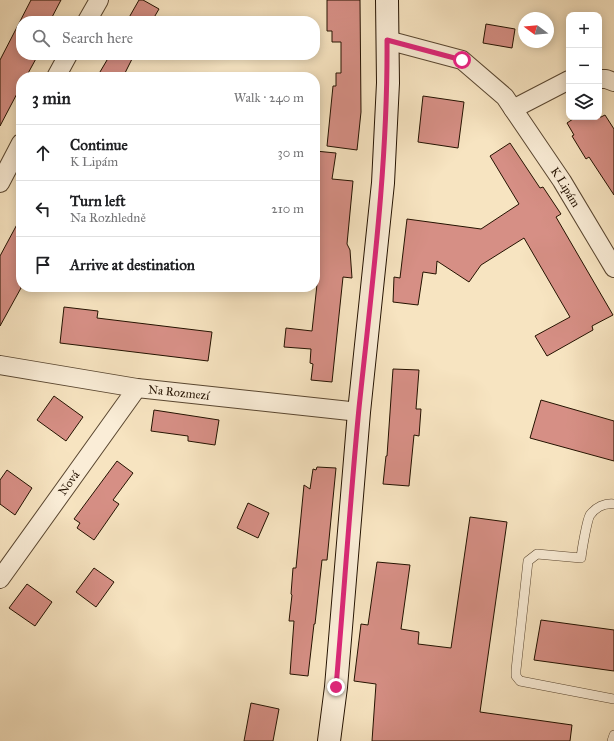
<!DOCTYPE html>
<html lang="en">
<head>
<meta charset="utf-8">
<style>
	:root { --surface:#fff; --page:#f2f2f2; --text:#202124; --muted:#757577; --line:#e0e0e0 }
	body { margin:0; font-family:"IM FELL Great Primer",serif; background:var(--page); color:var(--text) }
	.controls { position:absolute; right:12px; top:12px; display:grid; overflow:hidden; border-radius:8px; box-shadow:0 2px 10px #0003 }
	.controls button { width:36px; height:36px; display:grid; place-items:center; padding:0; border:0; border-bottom:1px solid var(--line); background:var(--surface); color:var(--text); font:20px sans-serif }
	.compass { position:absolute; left:518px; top:12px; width:36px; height:36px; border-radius:50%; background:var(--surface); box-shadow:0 2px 10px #0003; rotate:286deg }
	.stop { position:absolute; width:12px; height:12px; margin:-9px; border:3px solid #db2777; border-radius:50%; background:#fff }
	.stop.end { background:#db2777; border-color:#fff; box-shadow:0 1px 4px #0008 }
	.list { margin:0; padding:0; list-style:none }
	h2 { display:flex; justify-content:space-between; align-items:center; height:52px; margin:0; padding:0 16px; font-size:17px }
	h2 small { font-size:13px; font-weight:400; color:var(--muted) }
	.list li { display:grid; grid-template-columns:26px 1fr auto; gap:12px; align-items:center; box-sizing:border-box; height:56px; padding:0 16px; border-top:1px solid var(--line) }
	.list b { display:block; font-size:15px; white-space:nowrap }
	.list p { margin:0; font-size:13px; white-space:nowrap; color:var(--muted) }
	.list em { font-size:13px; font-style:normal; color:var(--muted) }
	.icon { flex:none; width:22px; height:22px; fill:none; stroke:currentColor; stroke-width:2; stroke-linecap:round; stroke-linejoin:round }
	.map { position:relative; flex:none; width:614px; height:741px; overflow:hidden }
	.search { position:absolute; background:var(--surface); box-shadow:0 2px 10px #0003; left:16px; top:16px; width:304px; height:44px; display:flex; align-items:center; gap:10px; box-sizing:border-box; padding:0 14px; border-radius:16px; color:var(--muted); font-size:15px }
	.panel { position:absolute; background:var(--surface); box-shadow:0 2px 10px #0003; left:16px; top:72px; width:304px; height:220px; border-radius:16px }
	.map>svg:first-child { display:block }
	.building { fill:#d68f85; stroke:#241200 }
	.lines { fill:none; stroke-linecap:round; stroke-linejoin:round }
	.lane-casing { stroke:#594630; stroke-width:10 }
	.street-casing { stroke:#594630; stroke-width:20 }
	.secondary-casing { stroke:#241200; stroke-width:24 }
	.lane { stroke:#faedd7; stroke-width:9 }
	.street { stroke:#faedd7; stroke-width:18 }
	.secondary { stroke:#faedd7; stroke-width:22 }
	.route { stroke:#db2777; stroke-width:5 }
	.labels { text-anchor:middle; stroke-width:3; stroke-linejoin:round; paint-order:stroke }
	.street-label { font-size:12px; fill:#241200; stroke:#faedd7 }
</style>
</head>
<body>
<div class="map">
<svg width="614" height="741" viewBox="0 0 614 741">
	<rect width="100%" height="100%" fill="#f7e4c1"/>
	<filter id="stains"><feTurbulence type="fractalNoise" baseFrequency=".005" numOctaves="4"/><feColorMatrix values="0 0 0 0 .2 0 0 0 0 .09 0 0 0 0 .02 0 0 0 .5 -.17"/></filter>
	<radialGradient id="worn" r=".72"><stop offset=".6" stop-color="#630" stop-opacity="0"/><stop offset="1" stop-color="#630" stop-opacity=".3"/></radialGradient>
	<path class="building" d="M 31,0 L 61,0 L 50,21 L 21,21 L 21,55 L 38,55 L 26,77 L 21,77 L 21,86 L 0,126 L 0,60 Z
		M 139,0 L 143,0 L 159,9 L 152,21 L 127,21 Z
		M 327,0 L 360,0 L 361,112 L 357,150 L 327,146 L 333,86 L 336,86 L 336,73 L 341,73 L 341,42 L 332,42 L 332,31 L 327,31 Z
		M 486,24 L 515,29 L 512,48 L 483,43 Z
		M 110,55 L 134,55 L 123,77 L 97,77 Z
		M 423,96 L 464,102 L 458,148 L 418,142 Z
		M 605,115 L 614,129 L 614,195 L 589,157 L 586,159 L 572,136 L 574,135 L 567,123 L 576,117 L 601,117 Z
		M 510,143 L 540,188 L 543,187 L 561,214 L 556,217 L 613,315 L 592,326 L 593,330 L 547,356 L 535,336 L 570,317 L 524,238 L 481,265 L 469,282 L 437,261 L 436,274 L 423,272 L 418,305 L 393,302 L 394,277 L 400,278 L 407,219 L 481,229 L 519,204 L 490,156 Z
		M 315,151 L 336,153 L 332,179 L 353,181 L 347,244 L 350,250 L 352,278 L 343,277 L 332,382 L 311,380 L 313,364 L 310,363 L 311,349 L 284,347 L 286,328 L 312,331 L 318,275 L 315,275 Z
		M 21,217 L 21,288 L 0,326 L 0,256 Z
		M 64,307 L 98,311 L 97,318 L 212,332 L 208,361 L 60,343 Z
		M 393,369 L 419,370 L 416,409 L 421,409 L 419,436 L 414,435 L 409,486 L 383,484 L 386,456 L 387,456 Z
		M 54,396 L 83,417 L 66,441 L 37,420 Z
		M 541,400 L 614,421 L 614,461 L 530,438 Z
		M 154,410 L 219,420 L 215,445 L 188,441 L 188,436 L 151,431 Z
		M 117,461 L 133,473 L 113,500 L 119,504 L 94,540 L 77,528 L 80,523 L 74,519 Z
		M 317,467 L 336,468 L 327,560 L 322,560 L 315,624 L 314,624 L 308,676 L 290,674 L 294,621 L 289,621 L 292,595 L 291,594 L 293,568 L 296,568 L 304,485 L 310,489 L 313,469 L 316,470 Z
		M 7,470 L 32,488 L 15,515 L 0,504 L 0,480 Z
		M 248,503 L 269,513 L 258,538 L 237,528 Z
		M 470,517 L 507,522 L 480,712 L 572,725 L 570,741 L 372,741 L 376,684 L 354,681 L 361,624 L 368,625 L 377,562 L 410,565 L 401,629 L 419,632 L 418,644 L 451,648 Z
		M 94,568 L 114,582 L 96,607 L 76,592 Z
		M 27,584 L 52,602 L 35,626 L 9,608 Z
		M 541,620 L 614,630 L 614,671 L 534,660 Z
		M 251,703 L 279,709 L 273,741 L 244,741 Z"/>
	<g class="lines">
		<g class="lane-casing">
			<path id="lane" d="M 614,504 C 605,503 596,507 590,515 C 587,520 582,549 581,558 L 537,554 L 528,561 L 516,670 L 516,676 L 520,681 L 614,699
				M 612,741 L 614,735"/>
		</g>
		<g class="street-casing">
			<g id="street">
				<path d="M 87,21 L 99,0"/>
				<path id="s1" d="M 387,40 L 462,60 L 505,97 L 562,181 L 614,268"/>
				<path d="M 56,77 L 68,55"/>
				<path d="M 599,79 L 606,79 L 614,82"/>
				<path d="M 513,109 L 569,80"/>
				<path d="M 0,183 L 21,143"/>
				<path id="s2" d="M 0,365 L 137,388 L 359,412"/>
				<path id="s3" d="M 0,579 L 137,388"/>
			</g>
		</g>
		<g class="secondary-casing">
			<path id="secondary" d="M 329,741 L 336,687 L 359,412 L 383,183 L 388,83 L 387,0"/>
		</g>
		<use href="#lane" class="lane"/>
		<use href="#street" class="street"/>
		<use href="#secondary" class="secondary"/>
	</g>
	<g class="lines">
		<path class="route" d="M 336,687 C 344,594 350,501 359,408 C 372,285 388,163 387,40 L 462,60"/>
	</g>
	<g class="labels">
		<g class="street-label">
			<text dy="4" stroke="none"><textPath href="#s1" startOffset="243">K Lipám</textPath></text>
			<text dy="4" stroke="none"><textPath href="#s2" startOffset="181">Na Rozmezí</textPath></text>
			<text dy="4" stroke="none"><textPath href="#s3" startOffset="118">Nová</textPath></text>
		</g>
	</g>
	<rect width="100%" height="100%" filter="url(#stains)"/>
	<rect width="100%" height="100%" fill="url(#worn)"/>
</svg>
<div class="controls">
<button>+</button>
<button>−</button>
<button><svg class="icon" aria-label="layers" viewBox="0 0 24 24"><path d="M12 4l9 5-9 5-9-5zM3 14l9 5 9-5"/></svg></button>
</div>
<svg class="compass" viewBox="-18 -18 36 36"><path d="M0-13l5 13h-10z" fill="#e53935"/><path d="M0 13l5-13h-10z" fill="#757577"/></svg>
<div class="stop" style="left:462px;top:60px"></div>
<div class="stop end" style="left:336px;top:687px"></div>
<div class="search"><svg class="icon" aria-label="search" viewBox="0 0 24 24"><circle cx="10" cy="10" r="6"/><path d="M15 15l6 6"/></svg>Search here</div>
<section class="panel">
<h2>3 min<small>Walk · 240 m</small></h2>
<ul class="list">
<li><svg class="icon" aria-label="ahead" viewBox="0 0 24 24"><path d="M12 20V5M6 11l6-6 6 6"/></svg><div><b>Continue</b><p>K Lipám</p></div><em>30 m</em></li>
<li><svg class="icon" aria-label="left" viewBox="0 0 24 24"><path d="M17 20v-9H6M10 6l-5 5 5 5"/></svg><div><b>Turn left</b><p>Na Rozhledně</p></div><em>210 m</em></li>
<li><svg class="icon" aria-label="arrive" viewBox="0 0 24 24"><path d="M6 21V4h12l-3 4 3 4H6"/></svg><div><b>Arrive at destination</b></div></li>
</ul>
</section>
</div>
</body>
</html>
